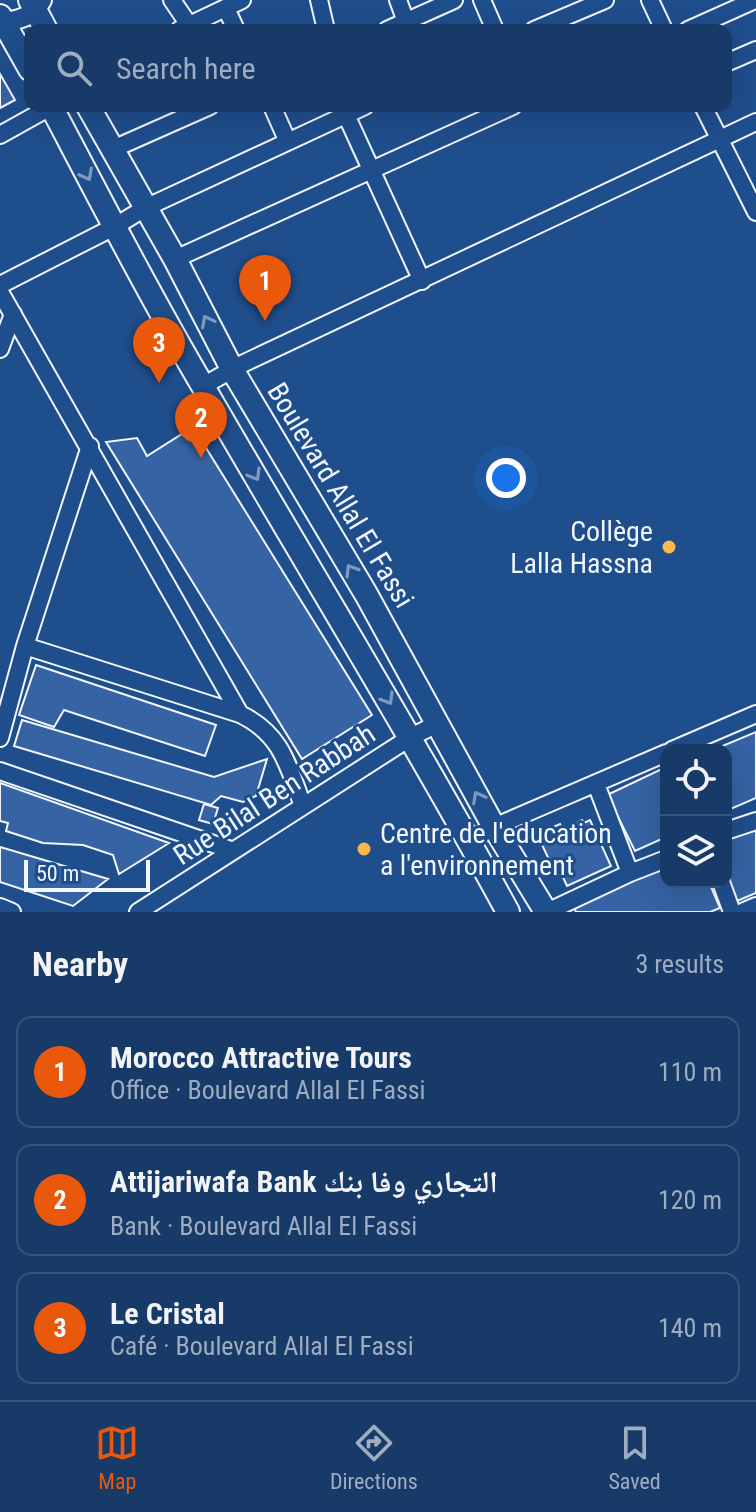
<!DOCTYPE html>
<html lang="en">
<head>
<meta charset="utf-8">
<style>
	:root { --surface:#173a69; --page:#20416f; --text:#f1f3f6; --muted:#9eadc0; --line:#36547d; --accent:#ea580c }
	body { margin:0; font-family:"Roboto Condensed","Noto Naskh Arabic",sans-serif; background:var(--page); color:var(--text) }
	.controls { position:absolute; right:24px; bottom:24px; display:grid; overflow:hidden; border-radius:16px; box-shadow:0 8px 32px #0002 }
	.controls button { width:72px; height:72px; display:grid; place-items:center; padding:0; border:0; border-bottom:2px solid var(--line); background:var(--surface); color:var(--text); font:40px sans-serif }
	.scale { position:absolute; left:24px; bottom:20px; width:126px; box-sizing:border-box; padding-left:8px; border:4px solid #f2f6ff; border-top:0; font-size:22px; line-height:28px; white-space:nowrap; color:#f2f6ff; -webkit-text-stroke:6px #1f4e8c; paint-order:stroke }
	.you { position:absolute; left:506px; top:478px; width:28px; height:28px; margin:-20px; border:6px solid #fff; border-radius:50%; background:#1a73e8; box-shadow:0 0 0 12px #1a73e833 }
	.badge { display:grid; place-items:center; width:52px; height:52px; border-radius:50%; background:var(--accent); color:#fff; font-size:26px; font-weight:700 }
	.pin { position:absolute; translate:-50% -66px; filter:drop-shadow(0 2px 4px #0008) }
	.pin::after { content:''; position:absolute; top:42px; width:28px; height:24px; background:inherit; clip-path:polygon(0 0,100% 0,50% 100%) }
	.list { margin:0; padding:0; list-style:none }
	h2 { display:flex; justify-content:space-between; align-items:center; height:104px; margin:0; padding:0 32px; font-size:34px }
	h2 small { font-size:26px; font-weight:400; color:var(--muted) }
	.list li { display:grid; grid-template-columns:52px 1fr auto; gap:24px; align-items:center; box-sizing:border-box; height:112px; margin:0 16px 16px; padding:0 16px; border:2px solid var(--line); border-radius:16px }
	.list b { display:block; font-size:30px; white-space:nowrap }
	.list p { margin:0; font-size:26px; white-space:nowrap; color:var(--muted) }
	.list em { font-size:26px; font-style:normal; color:var(--muted) }
	.icon { flex:none; width:44px; height:44px; fill:none; stroke:currentColor; stroke-width:2; stroke-linecap:round; stroke-linejoin:round }
	.map { position:relative; flex:none; width:756px; height:912px; overflow:hidden }
	.search { position:absolute; background:var(--surface); box-shadow:0 8px 32px #0002; left:24px; right:24px; top:24px; height:88px; display:flex; align-items:center; gap:20px; box-sizing:border-box; padding:0 28px; border-radius:16px; color:var(--muted); font-size:30px }
	.sheet { height:488px; background:var(--surface) }
	nav { display:flex; justify-content:space-around; align-items:center; box-sizing:border-box; height:112px; border-top:2px solid var(--line); background:var(--surface); font-size:22px; color:var(--muted) }
	nav a { display:grid; justify-items:center; gap:4px }
	nav .on { color:var(--accent) }
	.map>svg:first-child { display:block }
	.building { fill:#3563a3; stroke:#f2f6ff; stroke-width:2 }
	.lines { fill:none; stroke-linecap:round; stroke-linejoin:round }
	.minor-casing { stroke:#f2f6ff; stroke-width:20 }
	.tertiary-casing { stroke:#f2f6ff; stroke-width:22 }
	.secondary-casing { stroke:#f2f6ff; stroke-width:26 }
	.minor { stroke:#1f4e8c; stroke-width:16 }
	.tertiary { stroke:#1f4e8c; stroke-width:18 }
	.secondary { stroke:#1f4e8c; stroke-width:22 }
	.oneway { stroke:#7e9ac0 }
	.poi-dot { fill:#ffb74d; stroke:#1f4e8c; stroke-width:3 }
	.labels { text-anchor:middle; stroke-width:6; stroke-linejoin:round; paint-order:stroke }
	.street-label { font-size:28px; fill:#f2f6ff; stroke:#1f4e8c }
	.poi-label { font-size:28px; fill:#f2f6ff; stroke:#1f4e8c; text-anchor:end }
</style>
</head>
<body>
<div class="map">
<svg width="756" height="912" viewBox="0 0 756 912">
	<rect width="100%" height="100%" fill="#1f4e8c"/>
	<path class="building" d="M 0,74 L 15,100 L 0,108 Z
		M 193,427 L 372,715 L 302,759 L 106,442 L 137,438 L 147,456 Z
		M 36,665 L 216,725 L 205,756 L 64,710 L 54,727 L 19,715 Z
		M 22,720 L 214,777 L 267,759 L 256,796 L 243,802 L 221,796 L 211,805 L 14,746 Z
		M 756,732 L 756,798 L 726,811 L 726,750 L 713,750 Z
		M 666,767 L 666,837 L 635,851 L 607,795 Z
		M 0,783 L 169,843 L 119,874 L 113,855 L 83,845 L 43,843 L 6,831 L 8,823 L 0,821 Z
		M 204,804 L 218,808 L 213,824 L 199,820 Z
		M 582,820 L 584,823 L 590,820 L 611,866 L 567,886 L 556,862 L 551,864 L 537,834 L 560,824 L 563,831 Z
		M 756,825 L 756,893 L 737,901 L 726,875 L 726,838 Z
		M 0,847 L 108,879 L 73,906 L 0,882 Z
		M 666,863 L 666,882 L 709,882 L 720,908 L 710,912 L 576,912 L 572,902 Z"/>
	<g class="lines">
		<g class="minor-casing">
			<path id="minor" d="M 172,0 L 189,25
				M 319,0 L 326,30
				M 398,0 L 409,30
				M 482,0 L 495,30
				M 650,0 L 664,30
				M 226,8 L 236,30
				M 179,30 L 242,0
				M 387,30 L 454,0
				M 534,30 L 605,0
				M 688,30 L 755,0
				M 726,63 L 756,50
				M 272,106 L 287,140
				M 703,106 L 756,212
				M 343,108 L 422,281
				M 0,135 L 52,106
				M 113,149 L 210,106
				M 175,259 L 513,106
				M 0,285 L 114,227 L 145,208 L 365,106
				M 0,292 L 240,714
				M 0,349 L 13,314
				M 203,386 L 240,365 L 756,122
				M 25,646 L 240,714 C 282,734 288,766 303,806
				M 0,738 L 25,646 L 90,446
				M 672,750 L 756,714
				M 0,771 L 231,850
				M 596,784 L 630,873
				M 726,831 L 756,821
				M 469,841 L 494,827 L 666,753
				M 721,882 L 732,912
				M 0,907 L 12,912
				M 138,912 L 411,737 L 439,723
				M 547,912 L 630,873 L 666,859
				M 742,912 L 756,906"/>
		</g>
		<g class="tertiary-casing">
			<path id="tertiary" d="M 3,22 C 21,20 33,16 42,0"/>
		</g>
		<g class="secondary-casing">
			<path id="secondary" d="M 30,0 L 46,30
				M 0,16 L 30,69
				M 51,106 C 101,201 150,296 204,388 C 305,563 411,734 508,912
				M 88,106 L 175,259 L 233,371 L 366,594 L 494,827 L 546,912"/>
		</g>
		<use href="#minor" class="minor"/>
		<use href="#tertiary" class="tertiary"/>
		<use href="#secondary" class="secondary"/>
	</g>
	<defs><path id="oneway-chevron" d="M-2-3.5L2.5 0L-2 3.5" fill="none" stroke-width="1.6" stroke-linecap="round" stroke-linejoin="round" transform="scale(2)"/></defs>
	<g class="oneway">
		<use href="#oneway-chevron" transform="translate(87 175) rotate(62)"/>
		<use href="#oneway-chevron" transform="translate(207 321) rotate(-117)"/>
		<use href="#oneway-chevron" transform="translate(255 475) rotate(59)"/>
		<use href="#oneway-chevron" transform="translate(351 570) rotate(-121)"/>
		<use href="#oneway-chevron" transform="translate(388 699) rotate(59)"/>
		<use href="#oneway-chevron" transform="translate(478 797) rotate(-118)"/>
	</g>
	<g class="poi-dot">
		<circle cx="669" cy="547" r="8"/>
		<circle cx="364" cy="849" r="8"/>
	</g>
	<g class="labels">
		<g class="street-label">
			<text transform="translate(341 495) rotate(59)" y="10">Boulevard Allal El Fassi</text>
			<text transform="translate(274 794) rotate(-33)" y="10">Rue Bilal Ben Rabbah</text>
		</g>
		<g class="poi-label">
			<text x="653" y="541">Collège<tspan x="653" dy="32">Lalla Hassna</tspan></text>
			<text x="380" y="843" text-anchor="start">Centre de l'education<tspan x="380" dy="32">a l'environnement</tspan></text>
		</g>
	</g>
</svg>
<div class="controls">
<button><svg class="icon" aria-label="locate" viewBox="0 0 24 24"><circle cx="12" cy="12" r="6"/><path d="M12 2v4M12 18v4M2 12h4M18 12h4"/></svg></button>
<button><svg class="icon" aria-label="layers" viewBox="0 0 24 24"><path d="M12 4l9 5-9 5-9-5zM3 14l9 5 9-5"/></svg></button>
</div>
<div class="scale">50 m</div>
<div class="you"></div>
<div class="pin badge" style="left:265px;top:321px">1</div>
<div class="pin badge" style="left:201px;top:458px">2</div>
<div class="pin badge" style="left:159px;top:383px">3</div>
<div class="search"><svg class="icon" aria-label="search" viewBox="0 0 24 24"><circle cx="10" cy="10" r="6"/><path d="M15 15l6 6"/></svg>Search here</div>
</div>
<section class="sheet">
<h2>Nearby<small>3 results</small></h2>
<ul class="list">
<li><span class="badge">1</span><div><b>Morocco Attractive Tours</b><p>Office · Boulevard Allal El Fassi</p></div><em>110 m</em></li>
<li><span class="badge">2</span><div><b>Attijariwafa Bank التجاري وفا بنك</b><p>Bank · Boulevard Allal El Fassi</p></div><em>120 m</em></li>
<li><span class="badge">3</span><div><b>Le Cristal</b><p>Café · Boulevard Allal El Fassi</p></div><em>140 m</em></li>
</ul>
</section>
<nav>
<a class="on"><svg class="icon" aria-label="map" viewBox="0 0 24 24"><path d="M3 6l6-2 6 2 6-2v14l-6 2-6-2-6 2zM9 4v14M15 6v14"/></svg>Map</a>
<a><svg class="icon" aria-label="directions" viewBox="0 0 24 24"><path d="M12 3l9 9-9 9-9-9zM9 14v-3h6M13 9l2 2-2 2"/></svg>Directions</a>
<a><svg class="icon" aria-label="saved" viewBox="0 0 24 24"><path d="M7 4h10v16l-5-4-5 4z"/></svg>Saved</a>
</nav>
</body>
</html>
